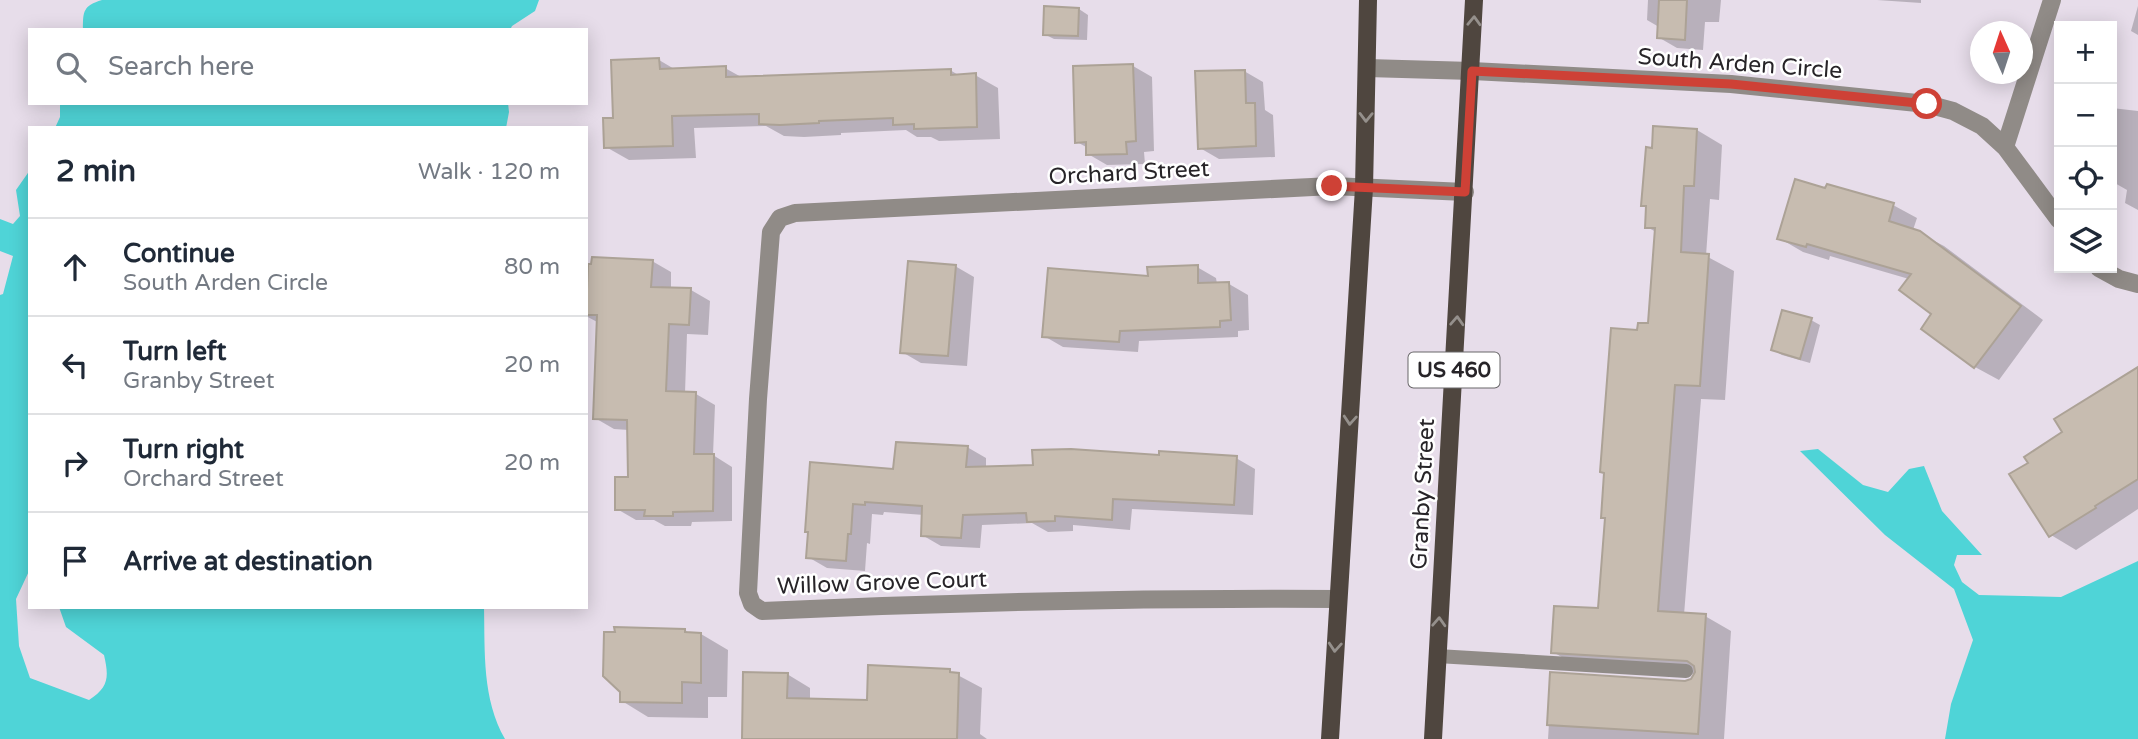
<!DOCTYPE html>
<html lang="en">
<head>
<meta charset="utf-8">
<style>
	:root { --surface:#fff; --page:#f2f2f3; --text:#1f2937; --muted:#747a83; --line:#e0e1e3 }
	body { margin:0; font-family:"Varela Round",sans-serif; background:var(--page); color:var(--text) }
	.controls { position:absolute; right:21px; top:21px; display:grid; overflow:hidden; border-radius:0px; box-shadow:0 4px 18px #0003 }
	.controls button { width:63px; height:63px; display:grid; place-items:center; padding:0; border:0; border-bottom:2px solid var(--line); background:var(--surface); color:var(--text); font:35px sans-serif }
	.compass { position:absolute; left:1970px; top:21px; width:63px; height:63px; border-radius:50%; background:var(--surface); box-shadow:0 4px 18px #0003; rotate:357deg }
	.stop { position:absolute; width:21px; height:21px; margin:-16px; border:5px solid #ce4136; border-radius:50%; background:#fff }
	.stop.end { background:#ce4136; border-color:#fff; box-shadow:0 2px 7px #0008 }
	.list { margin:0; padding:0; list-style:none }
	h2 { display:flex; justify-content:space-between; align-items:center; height:91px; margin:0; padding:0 28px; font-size:30px }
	h2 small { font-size:23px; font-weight:400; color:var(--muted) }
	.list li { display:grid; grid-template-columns:46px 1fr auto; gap:21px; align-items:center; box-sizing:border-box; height:98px; padding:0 28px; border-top:2px solid var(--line) }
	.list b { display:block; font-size:26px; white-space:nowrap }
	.list p { margin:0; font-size:23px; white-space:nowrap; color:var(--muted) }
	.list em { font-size:23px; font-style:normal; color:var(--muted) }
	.icon { flex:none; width:38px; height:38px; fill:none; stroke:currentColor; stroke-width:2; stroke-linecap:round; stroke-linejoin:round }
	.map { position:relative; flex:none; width:2138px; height:739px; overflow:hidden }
	.search { position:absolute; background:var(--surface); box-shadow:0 4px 18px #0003; left:28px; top:28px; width:560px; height:77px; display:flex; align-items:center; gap:18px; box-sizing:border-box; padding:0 24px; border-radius:0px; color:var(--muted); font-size:26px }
	.panel { position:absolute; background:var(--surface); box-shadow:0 4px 18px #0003; left:28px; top:126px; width:560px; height:483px; border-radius:0px }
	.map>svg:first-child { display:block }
	.water { fill:#4fd4d7 }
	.shadow { fill:#0003 }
	.building { fill:#c7bcb0; stroke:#aca296; stroke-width:2 }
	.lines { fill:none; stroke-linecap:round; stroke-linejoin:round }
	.lane { stroke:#908b87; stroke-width:14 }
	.street { stroke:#908b87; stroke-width:18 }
	.primary { stroke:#4f463f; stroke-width:18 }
	.oneway { stroke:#95908c }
	.route { stroke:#ce4136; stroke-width:9 }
	.labels { text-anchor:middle; stroke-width:5; stroke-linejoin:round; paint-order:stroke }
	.shield { fill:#fff; stroke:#686668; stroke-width:2 }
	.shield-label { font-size:21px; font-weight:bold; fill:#272428 }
	.street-label { font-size:23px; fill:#272428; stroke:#fff }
</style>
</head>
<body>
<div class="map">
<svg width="2138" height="739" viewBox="0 0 2138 739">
	<rect width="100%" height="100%" fill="#e7ddea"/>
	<path class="water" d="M 102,0 L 539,0 L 535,11 L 512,26 L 510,30 L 83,30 C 83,11 83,6 102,0 Z
		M 60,103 L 508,103 L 509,112 L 506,128 L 55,128 L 60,117 Z
		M 30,170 L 30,569 L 16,599 L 19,646 L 30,678 L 89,700 C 109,687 109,677 104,655 L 66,627 L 59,607 L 484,607 C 485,652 482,699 505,739 L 0,739 L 0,295 L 3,294 L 13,256 L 0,251 L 0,219 L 13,224 L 20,216 L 16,190 Z
		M 1818,449 L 1863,485 L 1888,492 L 1909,469 L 1924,466 L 1942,511 L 1982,555 L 1957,555 L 1954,565 L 1962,582 L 1979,595 L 2061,597 L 2138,561 L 2138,739 L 1945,739 L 1951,704 L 1973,640 L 1954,589 L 1885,535 L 1800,451 Z"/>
	<path class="shadow" d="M 1648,0 L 1721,0 L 1719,22 L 1705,22 L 1703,50 L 1677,48 L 1658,37 L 1659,27 L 1647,20 Z
		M 1877,0 L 1921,0 L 1921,3 Z
		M 2138,6 L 2138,35 L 2131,31 Z
		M 1079,9 L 1088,15 L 1087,40 L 1054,39 L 1044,34 Z
		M 659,60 L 676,70 L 725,68 L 743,78 L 950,70 L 960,76 L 975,75 L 998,88 L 1000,139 L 939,141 L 931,137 L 917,137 L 906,130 L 841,133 L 841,135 L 804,137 L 784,136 L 766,126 L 694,128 L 696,158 L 629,160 L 606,147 L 615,120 Z
		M 1133,66 L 1152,77 L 1154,151 L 1144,152 L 1145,164 L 1107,165 L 1088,154 L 1088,148 L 1077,142 Z
		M 1244,71 L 1263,82 L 1265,110 L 1273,115 L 1275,157 L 1219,159 L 1200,148 Z
		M 2112,108 L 2138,111 L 2138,210 L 2125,203 L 2127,190 L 2113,182 L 2116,156 L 2112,153 Z
		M 1697,130 L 1722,145 L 1719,200 L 1710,199 L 1706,256 L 1734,271 L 1725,400 L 1701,399 L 1684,615 L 1705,616 L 1731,631 L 1724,739 L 1548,739 L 1552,674 L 1686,682 L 1692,681 L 1696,674 L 1579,667 L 1553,652 L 1600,610 L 1607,519 L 1603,517 L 1606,473 L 1639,332 L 1650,325 L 1656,232 L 1647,227 L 1648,208 L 1643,205 L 1653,150 Z
		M 1893,205 L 1917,218 L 1913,230 L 1944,246 L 2043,320 L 1999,380 L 1975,367 L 1923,328 L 1934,314 L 1909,279 L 1830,256 L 1829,260 L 1803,252 L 1779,238 Z
		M 652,261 L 671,272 L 671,289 L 691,290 L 710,301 L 708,335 L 687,334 L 685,393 L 696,394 L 715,405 L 713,455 L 732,467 L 732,521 L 692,522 L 691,526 L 665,526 L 654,520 L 636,520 L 617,509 L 629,479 L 629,430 L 614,429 L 595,418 L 599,323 L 586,316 L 586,282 Z
		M 955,266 L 974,277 L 967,366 L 921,363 L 902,352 Z
		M 1197,267 L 1216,278 L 1217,284 L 1229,284 L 1248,295 L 1249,330 L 1238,331 L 1238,337 L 1139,341 L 1138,352 L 1063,347 L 1044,336 L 1149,278 Z
		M 1811,320 L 1820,325 L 1810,363 L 1782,355 L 1773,350 Z
		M 2138,370 L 2138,509 L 2076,550 L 2051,535 L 2031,463 Z
		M 967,447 L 986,458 L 986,468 L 1035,466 L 1160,457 L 1236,458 L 1255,469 L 1253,515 L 1132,509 L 1130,530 L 1073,525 L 1073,531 L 1048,532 L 1032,523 L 982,525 L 980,548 L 941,546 L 922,535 L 924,515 L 884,512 L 883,515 L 872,514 L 870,544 L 867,543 L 865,571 L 827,568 L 808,557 L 810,532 L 895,471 Z
		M 685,630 L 691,634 L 701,634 L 728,650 L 727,697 L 708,697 L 708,718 L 648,717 L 622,701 Z
		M 950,671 L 982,688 L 980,734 L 987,739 L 744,739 L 787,674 L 810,688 L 810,701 L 868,702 Z"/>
	<path class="building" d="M 1659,0 L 1687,0 L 1685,40 L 1657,38 Z
		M 1044,6 L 1079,8 L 1078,36 L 1043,35 Z
		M 659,58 L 660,69 L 726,66 L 726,77 L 951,69 L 951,75 L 976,73 L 977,127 L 914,129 L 914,124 L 893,125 L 893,118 L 819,121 L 819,123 L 780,125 L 759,124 L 759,114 L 672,116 L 673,146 L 604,148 L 603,118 L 613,118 L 611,60 Z
		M 1133,64 L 1136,141 L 1126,142 L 1127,154 L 1086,155 L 1086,142 L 1075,143 L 1073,66 Z
		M 1245,70 L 1246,103 L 1255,103 L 1256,146 L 1198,149 L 1195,71 Z
		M 1653,126 L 1697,129 L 1694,186 L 1684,186 L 1681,252 L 1709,254 L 1700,386 L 1675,385 L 1658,611 L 1706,614 L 1698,734 L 1547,725 L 1550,672 L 1685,681 L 1691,679 L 1695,672 L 1694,666 L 1687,661 L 1551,653 L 1554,606 L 1598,608 L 1605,518 L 1601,518 L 1604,473 L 1600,472 L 1611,328 L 1637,330 L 1638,323 L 1648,323 L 1655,228 L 1645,228 L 1646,206 L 1641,206 L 1646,147 L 1652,148 Z
		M 1795,179 L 1825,188 L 1827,184 L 1894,203 L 1889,221 L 1920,231 L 2021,306 L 1974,368 L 1921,329 L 1931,314 L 1899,290 L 1911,274 L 1807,244 L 1806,247 L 1777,239 Z
		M 592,257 L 653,260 L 651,287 L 691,288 L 689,325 L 669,324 L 666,391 L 696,392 L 694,454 L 714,454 L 713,511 L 673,512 L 673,516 L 644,516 L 645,510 L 615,510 L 615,477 L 628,477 L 627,420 L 593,419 L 597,315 L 586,315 L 588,264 L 591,264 Z
		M 908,261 L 956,265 L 948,356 L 900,353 Z
		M 1198,265 L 1198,283 L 1229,282 L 1231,320 L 1220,321 L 1220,327 L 1120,331 L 1119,342 L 1042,337 L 1048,268 L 1148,276 L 1147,267 Z
		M 1782,310 L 1812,318 L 1800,359 L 1771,350 Z
		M 2138,367 L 2138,479 L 2095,506 L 2096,508 L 2049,537 L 2009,474 L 2028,463 L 2024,457 L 2062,432 L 2054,419 Z
		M 896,442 L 968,446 L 966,467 L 1033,465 L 1032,450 L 1071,449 L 1159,455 L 1159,451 L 1237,456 L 1234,505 L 1113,499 L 1112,520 L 1055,516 L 1055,521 L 1027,522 L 1026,513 L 963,515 L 961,538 L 921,536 L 922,506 L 865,502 L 865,505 L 853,504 L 851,534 L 848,534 L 846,561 L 806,558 L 808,532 L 805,532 L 810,462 L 893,469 Z
		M 614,627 L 685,629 L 685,632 L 701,633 L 701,683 L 682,682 L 682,703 L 620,702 L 620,692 L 603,676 L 604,632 L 615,632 Z
		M 868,665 L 950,669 L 950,672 L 959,673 L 957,739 L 742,739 L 743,672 L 788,673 L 787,698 L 867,700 Z"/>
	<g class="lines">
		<path class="lane" d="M 1437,656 L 1686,671"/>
		<path class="street" d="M 1367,68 L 1472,71 L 1731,84 L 1927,104 L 1953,111 L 1982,126 L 2005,147 L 2059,220
			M 2005,147 L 2052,0
			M 2099,268 L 2119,279 L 2138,284
			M 1338,599 C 1146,598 954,602 762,611 L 752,604 L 748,593 L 758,399 L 771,232 L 780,218 L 795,213 L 1332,186 L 1465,192"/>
		<path class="primary" d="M 1330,739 L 1364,188 L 1368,0
			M 1433,739 L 1474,0"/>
	</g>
	<defs><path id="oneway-chevron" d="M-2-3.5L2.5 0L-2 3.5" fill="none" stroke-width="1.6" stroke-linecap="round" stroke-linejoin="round" transform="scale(1.75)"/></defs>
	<g class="oneway">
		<use href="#oneway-chevron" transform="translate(1474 21) rotate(-88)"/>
		<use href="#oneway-chevron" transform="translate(1366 117) rotate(91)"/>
		<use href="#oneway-chevron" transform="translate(1457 321) rotate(-87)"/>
		<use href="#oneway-chevron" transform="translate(1350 420) rotate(94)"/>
		<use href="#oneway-chevron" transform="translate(1439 622) rotate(-87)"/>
		<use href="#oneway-chevron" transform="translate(1335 647) rotate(94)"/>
	</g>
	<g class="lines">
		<path class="route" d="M 1332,186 L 1465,192 L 1472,71 L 1731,84 L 1927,104"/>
	</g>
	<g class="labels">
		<rect class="shield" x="1408.5" y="352.5" width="91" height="35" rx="5"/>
		<g class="shield-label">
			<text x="1454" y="377">US 460</text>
		</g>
		<g class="street-label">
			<text transform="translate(1740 63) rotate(4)" y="8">South Arden Circle</text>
			<text transform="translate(1129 172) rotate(-3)" y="8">Orchard Street</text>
			<text transform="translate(1422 494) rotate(-87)" y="8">Granby Street</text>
			<text transform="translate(882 582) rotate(-2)" y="8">Willow Grove Court</text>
		</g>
	</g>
</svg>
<div class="controls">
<button>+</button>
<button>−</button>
<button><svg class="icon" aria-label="locate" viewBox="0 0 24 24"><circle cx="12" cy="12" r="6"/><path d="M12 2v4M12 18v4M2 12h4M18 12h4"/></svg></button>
<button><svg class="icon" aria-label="layers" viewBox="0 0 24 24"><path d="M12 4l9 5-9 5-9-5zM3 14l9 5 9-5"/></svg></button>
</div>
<svg class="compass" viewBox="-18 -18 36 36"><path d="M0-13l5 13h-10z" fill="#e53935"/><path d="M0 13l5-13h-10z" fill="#747a83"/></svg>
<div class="stop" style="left:1927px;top:104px"></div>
<div class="stop end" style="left:1332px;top:186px"></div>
<div class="search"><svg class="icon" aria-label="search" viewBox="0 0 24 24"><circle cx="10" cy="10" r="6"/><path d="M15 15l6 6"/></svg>Search here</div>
<section class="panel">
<h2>2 min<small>Walk · 120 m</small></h2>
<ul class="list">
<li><svg class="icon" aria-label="ahead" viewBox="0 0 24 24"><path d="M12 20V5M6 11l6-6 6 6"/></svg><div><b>Continue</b><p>South Arden Circle</p></div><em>80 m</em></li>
<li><svg class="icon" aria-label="left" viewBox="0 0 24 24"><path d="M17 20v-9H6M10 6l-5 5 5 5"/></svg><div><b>Turn left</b><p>Granby Street</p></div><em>20 m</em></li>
<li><svg class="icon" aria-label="right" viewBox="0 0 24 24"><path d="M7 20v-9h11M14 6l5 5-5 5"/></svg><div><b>Turn right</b><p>Orchard Street</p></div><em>20 m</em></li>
<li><svg class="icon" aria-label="arrive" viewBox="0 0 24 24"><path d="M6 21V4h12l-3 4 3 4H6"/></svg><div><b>Arrive at destination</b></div></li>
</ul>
</section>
</div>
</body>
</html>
